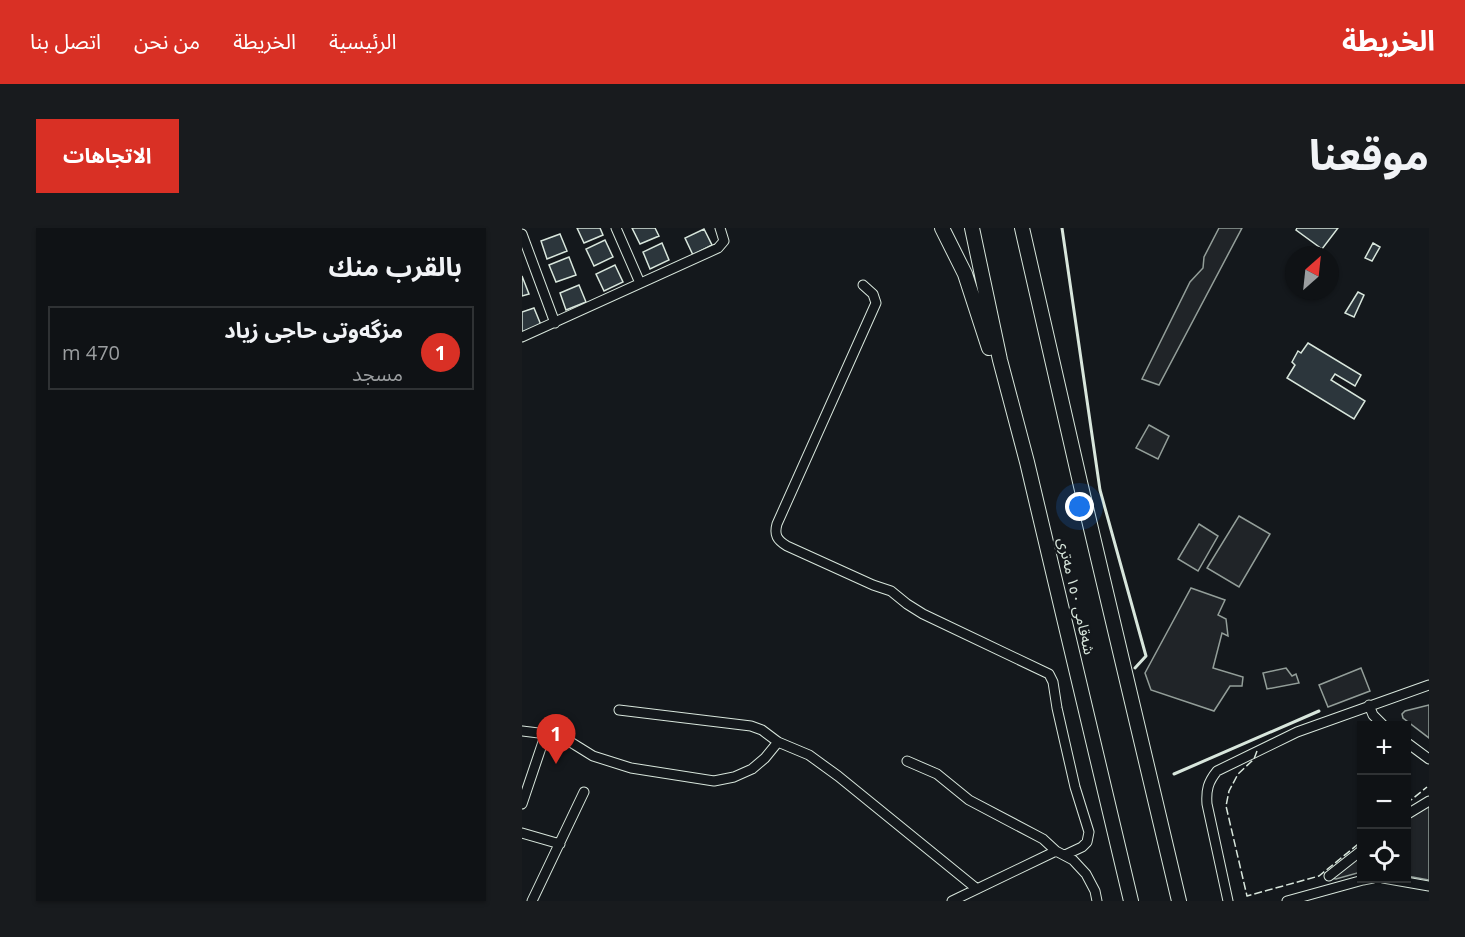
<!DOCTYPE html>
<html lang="ar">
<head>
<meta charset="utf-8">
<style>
	:root { --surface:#0f1215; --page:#181b1e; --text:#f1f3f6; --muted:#9b9ea0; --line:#2f3234; --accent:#d93025 }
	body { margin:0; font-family:"Open Sans","Noto Sans Arabic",sans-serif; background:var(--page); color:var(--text); direction:rtl }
	.controls { position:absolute; right:18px; bottom:18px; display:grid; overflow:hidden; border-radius:0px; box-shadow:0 2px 4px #0004 }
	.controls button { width:54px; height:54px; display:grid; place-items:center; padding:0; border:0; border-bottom:2px solid var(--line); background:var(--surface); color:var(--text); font:30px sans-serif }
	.compass { position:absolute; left:763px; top:18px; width:54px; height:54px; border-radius:50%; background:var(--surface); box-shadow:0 2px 4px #0004; rotate:27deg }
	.you { position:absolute; left:558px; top:279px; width:21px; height:21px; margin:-15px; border:4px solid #fff; border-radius:50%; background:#1a73e8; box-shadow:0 0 0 9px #1a73e833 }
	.badge { display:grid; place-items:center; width:39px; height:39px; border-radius:50%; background:var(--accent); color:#fff; font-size:20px; font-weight:700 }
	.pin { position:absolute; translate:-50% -50px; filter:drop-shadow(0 2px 3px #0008) }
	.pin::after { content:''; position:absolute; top:32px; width:21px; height:18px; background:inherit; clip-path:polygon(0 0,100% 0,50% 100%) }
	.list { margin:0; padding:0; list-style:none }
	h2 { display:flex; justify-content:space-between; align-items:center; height:78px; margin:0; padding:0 24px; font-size:26px }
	h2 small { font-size:20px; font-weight:400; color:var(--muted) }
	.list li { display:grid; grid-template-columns:39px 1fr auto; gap:18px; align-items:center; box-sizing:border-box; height:84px; margin:0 12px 12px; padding:0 12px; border:2px solid var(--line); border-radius:0px }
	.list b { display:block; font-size:22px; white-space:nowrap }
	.list p { margin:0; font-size:20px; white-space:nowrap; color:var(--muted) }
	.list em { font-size:20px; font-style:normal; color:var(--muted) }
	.icon { flex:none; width:33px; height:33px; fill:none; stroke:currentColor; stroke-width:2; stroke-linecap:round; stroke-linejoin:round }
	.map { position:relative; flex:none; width:907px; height:673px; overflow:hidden; direction:ltr; border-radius:0px }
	header { display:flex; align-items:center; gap:36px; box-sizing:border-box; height:84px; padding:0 30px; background:var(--accent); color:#fff }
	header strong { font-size:28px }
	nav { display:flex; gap:33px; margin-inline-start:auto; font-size:21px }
	.intro { display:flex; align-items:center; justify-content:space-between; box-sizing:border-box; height:144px; padding:0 36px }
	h1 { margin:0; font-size:42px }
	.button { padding:15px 27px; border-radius:0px; background:var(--accent); color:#fff; font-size:21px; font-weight:700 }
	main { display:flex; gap:36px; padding:0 36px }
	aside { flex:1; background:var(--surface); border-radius:0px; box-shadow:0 2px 4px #0004 }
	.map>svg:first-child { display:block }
	.green { fill:#202428; stroke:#939e99; stroke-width:1.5 }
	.building { fill:#2c363c; stroke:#d8e6dc; stroke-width:1.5 }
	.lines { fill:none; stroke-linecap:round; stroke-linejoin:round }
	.minor-casing { stroke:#d8e6dc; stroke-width:11 }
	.highway-casing { stroke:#d8e6dc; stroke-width:16 }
	.minor { stroke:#14181c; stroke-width:9 }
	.highway { stroke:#14181c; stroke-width:14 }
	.fence { stroke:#d8e6dc; stroke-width:1.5; stroke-dasharray:8 3; stroke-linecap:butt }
	.wall { stroke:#d8e6dc; stroke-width:3 }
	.labels { text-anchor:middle; stroke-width:4.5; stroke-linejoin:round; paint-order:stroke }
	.street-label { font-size:15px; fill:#d8e6dc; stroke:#14181c }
</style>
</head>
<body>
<header>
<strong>الخريطة</strong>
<nav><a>الرئيسية</a><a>الخريطة</a><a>من نحن</a><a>اتصل بنا</a></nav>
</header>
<div class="intro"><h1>موقعنا</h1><a class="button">الاتجاهات</a></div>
<main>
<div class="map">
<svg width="907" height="673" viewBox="0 0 907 673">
	<rect width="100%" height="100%" fill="#14181c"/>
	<path class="green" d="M 697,0 L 720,0 L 637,157 L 620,151 L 668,54 L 681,40 L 682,29 Z
		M 627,197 L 647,208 L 636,231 L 614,220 Z
		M 717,288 L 748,306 L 717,359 L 685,340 Z
		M 677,296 L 696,308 L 676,343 L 656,331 Z
		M 669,360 L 703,372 L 696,387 L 704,391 L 706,408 L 700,405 L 691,440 L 721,449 L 720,458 L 708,458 L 692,483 L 629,462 L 623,445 Z
		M 764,440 L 770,448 L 774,446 L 777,455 L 745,461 L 741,445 Z
		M 839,440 L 848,463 L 806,479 L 797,457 Z
		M 907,477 L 907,510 L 881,490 L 880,486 L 883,483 Z
		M 905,577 L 907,578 L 907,652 L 885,648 L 885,592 Z
		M 839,626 L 839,644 L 814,651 L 808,650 Z"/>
	<path class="building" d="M 55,0 L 78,0 L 81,7 L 62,15 Z
		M 110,0 L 133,0 L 137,8 L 118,16 Z
		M 775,0 L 816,0 L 800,21 L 774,2 Z
		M 182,1 L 190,17 L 171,27 L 163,10 Z
		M 38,6 L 45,23 L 25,31 L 19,13 Z
		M 83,12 L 91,29 L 72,38 L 64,21 Z
		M 140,15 L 147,32 L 128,41 L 121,24 Z
		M 851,15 L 858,19 L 850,33 L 843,30 Z
		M 47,29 L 54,47 L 34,54 L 27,37 Z
		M 93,37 L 101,54 L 82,63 L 74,46 Z
		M 0,48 L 7,66 L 0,68 Z
		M 57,57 L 64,74 L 44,82 L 38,65 Z
		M 836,64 L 842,67 L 832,89 L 823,85 Z
		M 12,80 L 19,97 L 0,104 L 0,84 Z
		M 786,115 L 839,147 L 833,158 L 813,146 L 809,152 L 843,173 L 832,191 L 765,150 L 773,137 L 770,134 L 776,123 L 779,125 Z"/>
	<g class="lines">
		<g class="minor-casing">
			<path id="minor" d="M 94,0 L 118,55
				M 0,6 L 33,95
				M 341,57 L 351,66 L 354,75 L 255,296 C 252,307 255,312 265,318 L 351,357 L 369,363 L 385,376 L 401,386 L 527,446 L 531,454 L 535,480 L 553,559 L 567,604 L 565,614 L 560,619 L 543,627
				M 0,109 L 196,20 L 202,13 L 198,0
				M 847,477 L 851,487 L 861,497
				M 97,482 L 229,498 L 240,502 L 256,514 L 287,527 L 316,548 L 455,661
				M 0,503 L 33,507 L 42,510 L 71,528 L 109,540 L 192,553 L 212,549 L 230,541 L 243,530 L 256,514
				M 884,514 L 907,531
				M 385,533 L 415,546 L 447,572 L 521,611 L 534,623 L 551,632 L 564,646 L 573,663 L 575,673
				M 0,576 L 24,505
				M 884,587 L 907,573
				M 0,605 L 38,616
				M 807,648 L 840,622
				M 861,650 L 907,658
				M 10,673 L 62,564
				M 430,673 L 534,623
				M 706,673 L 685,576 C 684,562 686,554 695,543 L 775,504 L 907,457
				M 765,673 L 841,652 L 851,650"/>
		</g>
		<g class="highway-casing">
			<path id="highway" d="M 420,0 L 443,46 L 467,120
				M 450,0 L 478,132 L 505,234 L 609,673
				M 500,0 L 558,254 L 657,673"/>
		</g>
		<use href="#minor" class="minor"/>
		<use href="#highway" class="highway"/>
		<path class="fence" d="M 735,523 L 732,531 L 716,546 L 707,563 L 704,578 L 725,668 L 797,648 L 840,613
			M 884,576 L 905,559"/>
		<path class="wall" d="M 540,0 L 578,262 L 624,428 L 613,440
			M 652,546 L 797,483"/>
	</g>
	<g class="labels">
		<g class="street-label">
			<text transform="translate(554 368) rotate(77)" y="5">شەقامی ١٥٠ مەتری</text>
		</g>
	</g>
</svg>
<div class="controls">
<button>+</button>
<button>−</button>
<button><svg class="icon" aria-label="locate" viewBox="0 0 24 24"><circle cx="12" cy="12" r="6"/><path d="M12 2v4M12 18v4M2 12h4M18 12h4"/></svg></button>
</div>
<svg class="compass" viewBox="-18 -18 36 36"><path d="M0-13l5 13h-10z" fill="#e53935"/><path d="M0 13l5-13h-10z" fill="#9b9ea0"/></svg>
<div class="you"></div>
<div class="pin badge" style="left:34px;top:536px">1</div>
</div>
<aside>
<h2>بالقرب منك<small></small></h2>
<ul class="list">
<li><span class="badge">1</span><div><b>مزگەوتی حاجی زیاد</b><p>مسجد</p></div><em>470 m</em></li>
</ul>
</aside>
</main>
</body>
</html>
